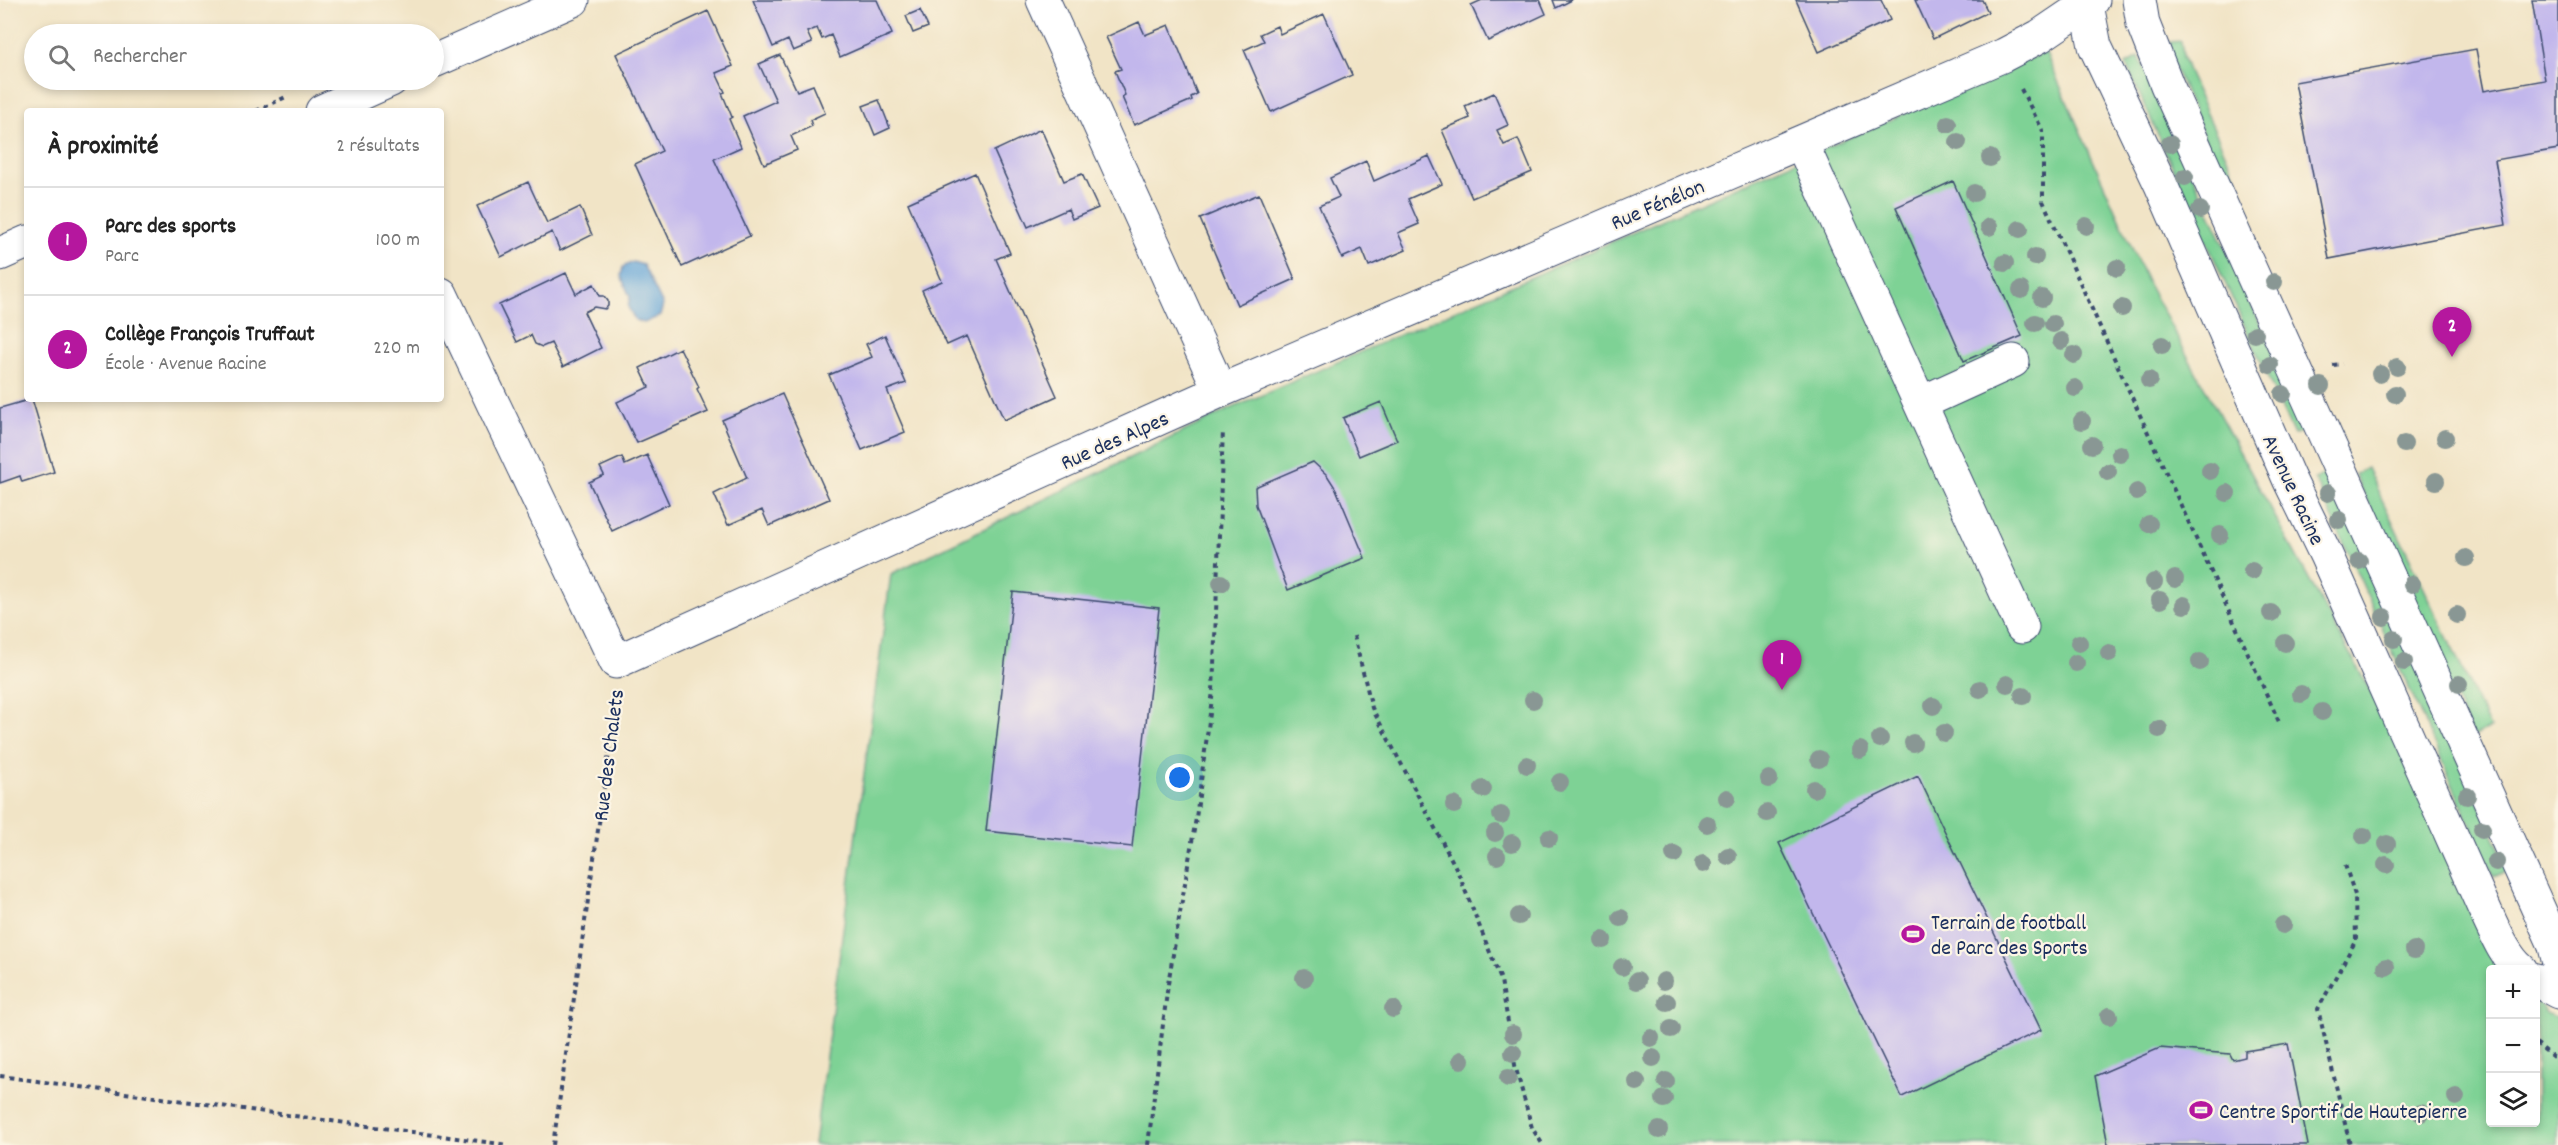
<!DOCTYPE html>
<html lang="fr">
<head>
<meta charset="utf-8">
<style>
	:root { --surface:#fff; --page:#f2f2f2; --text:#222; --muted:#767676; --line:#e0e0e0; --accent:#b5179e }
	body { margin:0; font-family:Dekko,sans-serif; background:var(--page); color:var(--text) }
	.controls { position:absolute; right:18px; bottom:18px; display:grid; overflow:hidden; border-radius:6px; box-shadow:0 3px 9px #0003 }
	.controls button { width:54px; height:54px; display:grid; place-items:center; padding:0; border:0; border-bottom:2px solid var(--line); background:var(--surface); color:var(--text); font:30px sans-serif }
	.you { position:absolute; left:1180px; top:778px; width:21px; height:21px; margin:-15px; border:4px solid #fff; border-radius:50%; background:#1a73e8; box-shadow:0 0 0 9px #1a73e833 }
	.badge { display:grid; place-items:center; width:39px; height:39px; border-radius:50%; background:var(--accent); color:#fff; font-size:20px; font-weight:700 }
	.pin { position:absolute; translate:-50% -50px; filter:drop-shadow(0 2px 3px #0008) }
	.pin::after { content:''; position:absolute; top:32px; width:21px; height:18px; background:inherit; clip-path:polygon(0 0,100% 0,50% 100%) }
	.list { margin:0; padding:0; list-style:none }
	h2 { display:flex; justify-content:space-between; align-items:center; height:78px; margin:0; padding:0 24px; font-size:26px }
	h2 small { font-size:20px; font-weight:400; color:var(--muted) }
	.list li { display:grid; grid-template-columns:39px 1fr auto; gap:18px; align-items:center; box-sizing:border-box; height:108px; padding:0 24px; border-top:2px solid var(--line) }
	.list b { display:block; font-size:22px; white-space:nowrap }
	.list p { margin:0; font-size:20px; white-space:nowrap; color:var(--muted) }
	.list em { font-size:20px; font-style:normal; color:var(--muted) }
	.icon { flex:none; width:33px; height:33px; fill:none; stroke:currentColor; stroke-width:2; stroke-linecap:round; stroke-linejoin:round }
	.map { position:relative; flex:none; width:2558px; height:1145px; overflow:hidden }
	.search { position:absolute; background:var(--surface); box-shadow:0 3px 9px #0003; left:24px; top:24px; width:420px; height:66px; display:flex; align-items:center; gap:15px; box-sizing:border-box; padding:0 21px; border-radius:33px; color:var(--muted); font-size:22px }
	.panel { position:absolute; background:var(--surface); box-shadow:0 3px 9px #0003; left:24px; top:108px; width:420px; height:294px; border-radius:6px }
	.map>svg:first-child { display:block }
	.green { fill:#7ed295; stroke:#4c807a; stroke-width:1.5 }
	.water { fill:#64a4d7; stroke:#406a9a; stroke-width:1.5 }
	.building { fill:#c2b7ec }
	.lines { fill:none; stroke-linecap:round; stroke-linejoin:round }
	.minor-casing { stroke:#3b4a6e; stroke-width:35 }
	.major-casing { stroke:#3b4a6e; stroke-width:35 }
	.path { stroke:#3b4a6e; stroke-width:4; stroke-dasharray:4.5 4.5; stroke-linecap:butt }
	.minor { stroke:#fff; stroke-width:33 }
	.major { stroke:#fff; stroke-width:33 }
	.tree { fill:#899794 }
	.labels { text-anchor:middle; stroke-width:4.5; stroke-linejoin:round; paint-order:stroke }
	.street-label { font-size:22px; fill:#1b2f5e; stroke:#fcf5e5 }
	.poi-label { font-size:22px; fill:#1b2f5e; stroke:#fcf5e5; text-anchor:start }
</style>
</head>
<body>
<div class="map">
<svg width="2558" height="1145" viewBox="0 0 2558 1145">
	<rect width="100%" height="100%" fill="#fcf5e5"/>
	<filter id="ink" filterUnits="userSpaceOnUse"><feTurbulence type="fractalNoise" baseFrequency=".0167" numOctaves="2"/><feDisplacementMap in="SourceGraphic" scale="12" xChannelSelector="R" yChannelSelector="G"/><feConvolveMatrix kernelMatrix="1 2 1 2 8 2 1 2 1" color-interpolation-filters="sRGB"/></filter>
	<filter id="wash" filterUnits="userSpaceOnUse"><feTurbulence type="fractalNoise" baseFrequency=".008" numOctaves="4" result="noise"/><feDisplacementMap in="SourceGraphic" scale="24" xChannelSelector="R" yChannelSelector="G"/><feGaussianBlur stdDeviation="1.35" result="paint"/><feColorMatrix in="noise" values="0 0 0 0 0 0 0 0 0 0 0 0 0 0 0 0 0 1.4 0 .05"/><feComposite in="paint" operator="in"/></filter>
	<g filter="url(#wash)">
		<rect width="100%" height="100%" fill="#f1e4c6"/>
		<path class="green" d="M 2181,41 L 2183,57 L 2189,74 L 2239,184 L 2226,190 L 2172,60 L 2170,42 Z
			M 2045,52 L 2148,284 L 2522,969 L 2490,970 L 2490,1122 L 2536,1122 L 2536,995 L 2546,1013 L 2558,1018 L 2558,1145 L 814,1145 L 891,574 L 1228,410 Z
			M 2139,57 L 2308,429 L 2294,435 L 2126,64 Z
			M 2367,468 L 2490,728 L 2473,737 L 2355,474 Z
			M 2329,472 L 2509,870 L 2494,877 L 2315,479 Z"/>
		<path class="water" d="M 633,262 L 643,265 L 663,305 L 660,316 L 644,323 L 635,320 L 628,307 L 630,297 L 621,276 L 623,267 Z"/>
		<g id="blocks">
			<path class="building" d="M 753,0 L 877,0 L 892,34 L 840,57 L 831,35 L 822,39 L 817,28 L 807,32 L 812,43 L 793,51 L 788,40 L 773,47 Z
				M 1482,0 L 1540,0 L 1546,14 L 1488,41 L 1471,5 Z
				M 1553,0 L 1572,0 L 1556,8 Z
				M 1796,0 L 1881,0 L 1890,20 L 1819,52 Z
				M 1915,0 L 1982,0 L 1988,12 L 1933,39 Z
				M 2532,0 L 2558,0 L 2558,149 L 2495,160 L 2506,225 L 2329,259 L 2295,82 L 2476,49 L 2484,91 L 2545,80 Z
				M 920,10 L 928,27 L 913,33 L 906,16 Z
				M 708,11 L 733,66 L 716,73 L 725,92 L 722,93 L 732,117 L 729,119 L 741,147 L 714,159 L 750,236 L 682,267 L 635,164 L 662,151 L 616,54 Z
				M 1324,14 L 1352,75 L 1271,112 L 1244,50 L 1264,41 L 1260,34 L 1277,26 L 1280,34 Z
				M 1139,22 L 1145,35 L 1169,25 L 1197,94 L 1191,97 L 1192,100 L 1134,125 L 1122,97 L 1125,95 L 1115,71 L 1121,69 L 1106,37 Z
				M 780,55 L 797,91 L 813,85 L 825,113 L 810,120 L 812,126 L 791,136 L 797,150 L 764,164 L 743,116 L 776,101 L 759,64 Z
				M 1494,93 L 1508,125 L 1497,130 L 1504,145 L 1518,139 L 1532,172 L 1472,198 L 1442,130 L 1470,118 L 1465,106 Z
				M 879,100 L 890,128 L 875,135 L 863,106 Z
				M 1041,129 L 1064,181 L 1082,174 L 1098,208 L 1072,219 L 1068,209 L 1028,227 L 994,151 Z
				M 1429,156 L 1442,184 L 1408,199 L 1419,224 L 1398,233 L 1406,250 L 1369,266 L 1362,249 L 1342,258 L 1319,206 L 1339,197 L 1330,178 L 1366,161 L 1374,181 Z
				M 975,173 L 1010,253 L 996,259 L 1057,396 L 1004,420 L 967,336 L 947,345 L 922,290 L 942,281 L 908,203 Z
				M 1953,181 L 2022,336 L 1964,361 L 1896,207 Z
				M 528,182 L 547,223 L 580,207 L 592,235 L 560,251 L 552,232 L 501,257 L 477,206 Z
				M 1259,194 L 1295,279 L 1237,305 L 1200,219 Z
				M 566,273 L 576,294 L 594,284 L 600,296 L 604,296 L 608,301 L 608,306 L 605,309 L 594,307 L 584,312 L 601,348 L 563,367 L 551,343 L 542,347 L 535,344 L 531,335 L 517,342 L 499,305 Z
				M 885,335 L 906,383 L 887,390 L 905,432 L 862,450 L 829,375 L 872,357 L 866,344 Z
				M 680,348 L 699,387 L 697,389 L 708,412 L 637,443 L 617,402 L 649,387 L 640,368 Z
				M 782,394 L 829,499 L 769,526 L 762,510 L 728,525 L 714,494 L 747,478 L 722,420 Z
				M 32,399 L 54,472 L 22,482 L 20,476 L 0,483 L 0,408 Z
				M 1381,402 L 1397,440 L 1359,456 L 1343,418 Z
				M 647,455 L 669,504 L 612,531 L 589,482 L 604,475 L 600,467 L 622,457 L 625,465 Z
				M 1313,462 L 1327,475 L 1336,489 L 1365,558 L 1288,590 L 1256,505 L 1255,487 Z
				M 1013,592 L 1159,608 L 1132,847 L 986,831 Z
				M 1918,776 L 2041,1030 L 1902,1097 L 1779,843 Z
				M 2288,1044 L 2308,1145 L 2108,1145 L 2095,1076 L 2160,1048 L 2230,1054 L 2233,1060 L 2245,1057 L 2245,1051 Z"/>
		</g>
	</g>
	<g filter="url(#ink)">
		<use href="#blocks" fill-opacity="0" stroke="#3b4a6e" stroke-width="1.5"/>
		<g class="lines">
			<g class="minor-casing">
				<path id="minor" d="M 1043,0 L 1220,391
					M 2086,0 L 2095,46 L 2161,185 L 2289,479 L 2326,555 L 2488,917 C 2496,934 2506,958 2521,970
					M 2139,0 L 2143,24 L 2167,85 L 2554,943 L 2558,959
					M 1801,142 L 2022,627
					M 441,294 L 616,662 L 1220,391 L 2004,55 L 2040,36 L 2093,0
					M 1921,403 L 2013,361
					M 2536,980 L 2558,992"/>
			</g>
			<g class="major-casing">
				<path id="major" d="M 434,61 L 573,0
					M 322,111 L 391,80
					M 0,254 L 27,242"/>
			</g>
			<path class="path" d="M 2021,89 L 2043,131 L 2043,201 L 2280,724
				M 256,111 L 288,96
				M 2333,365 L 2342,364
				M 1354,636 L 1372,708 L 1457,870 L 1501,980 L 1515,1065 L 1532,1128 L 1543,1145
				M 2345,865 L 2355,895 L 2356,940 L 2318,1009 L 2350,1145
				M 2536,1043 L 2558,1061
				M 0,1076 L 508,1145
				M 553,1145 L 617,697
				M 1148,1145 L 1168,984 L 1196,818 L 1213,691 L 1223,430"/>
			<use href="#minor" class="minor"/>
			<use href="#major" class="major"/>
		</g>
		<g class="tree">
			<circle cx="1948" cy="124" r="9"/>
			<circle cx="1958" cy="142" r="9"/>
			<circle cx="2170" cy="144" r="9"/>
			<circle cx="1990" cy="158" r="9"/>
			<circle cx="2185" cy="177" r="9"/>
			<circle cx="1974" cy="193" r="9"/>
			<circle cx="2200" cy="210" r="9"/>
			<circle cx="2086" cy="226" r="9"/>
			<circle cx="1989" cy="227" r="9"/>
			<circle cx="2020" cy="229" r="9"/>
			<circle cx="2035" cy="257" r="9"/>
			<circle cx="2005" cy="263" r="9"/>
			<circle cx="2117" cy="268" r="9"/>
			<circle cx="2274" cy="282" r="9"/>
			<circle cx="2021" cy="290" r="9"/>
			<circle cx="2042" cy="298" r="9"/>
			<circle cx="2122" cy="308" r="9"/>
			<circle cx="2035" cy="323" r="9"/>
			<circle cx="2053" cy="324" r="9"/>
			<circle cx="2255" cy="334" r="9"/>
			<circle cx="2061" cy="341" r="9"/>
			<circle cx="2162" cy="345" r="9"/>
			<circle cx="2074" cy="355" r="9"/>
			<circle cx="2270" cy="365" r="9"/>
			<circle cx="2397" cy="367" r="9"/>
			<circle cx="2380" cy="374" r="9"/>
			<circle cx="2149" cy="380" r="9"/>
			<circle cx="2321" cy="386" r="9"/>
			<circle cx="2075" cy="388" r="9"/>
			<circle cx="2283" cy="394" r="9"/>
			<circle cx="2395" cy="394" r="9"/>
			<circle cx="2082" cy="421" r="9"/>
			<circle cx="2445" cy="438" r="9"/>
			<circle cx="2404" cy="444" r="9"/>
			<circle cx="2092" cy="445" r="9"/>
			<circle cx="2120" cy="454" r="9"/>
			<circle cx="2210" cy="471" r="9"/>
			<circle cx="2108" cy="472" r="9"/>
			<circle cx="2436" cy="481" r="9"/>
			<circle cx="2137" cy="492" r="9"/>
			<circle cx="2227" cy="493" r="9"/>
			<circle cx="2328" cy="493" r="9"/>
			<circle cx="2339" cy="520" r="9"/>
			<circle cx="2149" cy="524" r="9"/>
			<circle cx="2220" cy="535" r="9"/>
			<circle cx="2466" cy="558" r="9"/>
			<circle cx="2359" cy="561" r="9"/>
			<circle cx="2252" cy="571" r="9"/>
			<circle cx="2175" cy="579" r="9"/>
			<circle cx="2154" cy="582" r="9"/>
			<circle cx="1221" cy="583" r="9"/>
			<circle cx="2412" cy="584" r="9"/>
			<circle cx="2160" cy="600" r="9"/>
			<circle cx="2184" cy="605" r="9"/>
			<circle cx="2271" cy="613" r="9"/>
			<circle cx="2457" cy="615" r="9"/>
			<circle cx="2384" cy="617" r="9"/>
			<circle cx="2394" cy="639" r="9"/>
			<circle cx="2079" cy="643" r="9"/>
			<circle cx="2285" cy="643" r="9"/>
			<circle cx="2109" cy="653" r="9"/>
			<circle cx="2200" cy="662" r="9"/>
			<circle cx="2404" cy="662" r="9"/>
			<circle cx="2076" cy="663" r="9"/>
			<circle cx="2007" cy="684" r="9"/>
			<circle cx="2459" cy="684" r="9"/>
			<circle cx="1980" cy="689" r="9"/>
			<circle cx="2301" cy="694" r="9"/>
			<circle cx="2023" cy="696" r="9"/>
			<circle cx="1533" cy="700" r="9"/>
			<circle cx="1933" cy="706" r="9"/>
			<circle cx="2322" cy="712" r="9"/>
			<circle cx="2159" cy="729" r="9"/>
			<circle cx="1944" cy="733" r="9"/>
			<circle cx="1880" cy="739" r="9"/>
			<circle cx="1913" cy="743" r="9"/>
			<circle cx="1860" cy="750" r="9"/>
			<circle cx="1819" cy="759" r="9"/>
			<circle cx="1527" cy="765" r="9"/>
			<circle cx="1769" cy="779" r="9"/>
			<circle cx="1560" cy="782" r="9"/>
			<circle cx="1483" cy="789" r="9"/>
			<circle cx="1814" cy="789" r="9"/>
			<circle cx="2467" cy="796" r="9"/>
			<circle cx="1727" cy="798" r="9"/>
			<circle cx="1454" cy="805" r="9"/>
			<circle cx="1767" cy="813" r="9"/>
			<circle cx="1501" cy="815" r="9"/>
			<circle cx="1707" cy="824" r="9"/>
			<circle cx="2482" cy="829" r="9"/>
			<circle cx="1495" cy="833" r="9"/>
			<circle cx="2364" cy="836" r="9"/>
			<circle cx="1549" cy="838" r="9"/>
			<circle cx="1512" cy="843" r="9"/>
			<circle cx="2387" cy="844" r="9"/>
			<circle cx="1674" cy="854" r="9"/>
			<circle cx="1497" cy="856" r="9"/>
			<circle cx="1728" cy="856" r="9"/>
			<circle cx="2496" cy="862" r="9"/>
			<circle cx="1703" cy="864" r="9"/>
			<circle cx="2386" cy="865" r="9"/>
			<circle cx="1519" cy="916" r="9"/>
			<circle cx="1621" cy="918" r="9"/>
			<circle cx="2283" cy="925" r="9"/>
			<circle cx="1603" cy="940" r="9"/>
			<circle cx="2414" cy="950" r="9"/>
			<circle cx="1622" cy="967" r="9"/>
			<circle cx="2386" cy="967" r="9"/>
			<circle cx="1304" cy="978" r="9"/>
			<circle cx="1637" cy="981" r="9"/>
			<circle cx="1664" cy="981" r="9"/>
			<circle cx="1667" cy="1002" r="9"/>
			<circle cx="1393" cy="1009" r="9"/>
			<circle cx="2109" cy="1016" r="9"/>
			<circle cx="1671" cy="1029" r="9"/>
			<circle cx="1513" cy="1034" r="9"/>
			<circle cx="1651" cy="1038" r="9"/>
			<circle cx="1513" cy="1053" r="9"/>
			<circle cx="1653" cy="1058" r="9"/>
			<circle cx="1461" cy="1060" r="9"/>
			<circle cx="1508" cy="1078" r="9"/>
			<circle cx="1666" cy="1081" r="9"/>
			<circle cx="1637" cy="1082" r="9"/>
			<circle cx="2456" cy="1097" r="9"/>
			<circle cx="1664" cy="1099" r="9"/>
			<circle cx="2421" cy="1113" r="9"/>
			<circle cx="1659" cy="1130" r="9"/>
		</g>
	</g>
	<defs>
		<g id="stadium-bare" transform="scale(1.8)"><path d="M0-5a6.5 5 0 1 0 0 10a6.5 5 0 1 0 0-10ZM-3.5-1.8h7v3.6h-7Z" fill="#b5179e" stroke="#fcf5e5" stroke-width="2.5" paint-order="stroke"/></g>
	</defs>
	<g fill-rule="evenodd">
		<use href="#stadium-bare" x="1913" y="934"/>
		<use href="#stadium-bare" x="2201" y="1110"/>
	</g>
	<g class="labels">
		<g class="street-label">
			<text transform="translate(1657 203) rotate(-23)" y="8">Rue Fénélon</text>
			<text transform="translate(1114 439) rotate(-24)" y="8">Rue des Alpes</text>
			<text transform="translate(2295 489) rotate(65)" y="8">Avenue Racine</text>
			<text transform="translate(607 755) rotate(-83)" y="8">Rue des Chalets</text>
		</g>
		<g class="poi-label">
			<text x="1931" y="929">Terrain de football<tspan x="1931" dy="25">de Parc des Sports</tspan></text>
			<text x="2219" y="1118">Centre Sportif de Hautepierre</text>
		</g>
	</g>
</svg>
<div class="controls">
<button>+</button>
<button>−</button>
<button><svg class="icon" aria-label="layers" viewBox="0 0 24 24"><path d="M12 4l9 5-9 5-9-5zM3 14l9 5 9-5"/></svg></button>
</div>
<div class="you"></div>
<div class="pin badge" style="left:1782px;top:690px">1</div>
<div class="pin badge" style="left:2452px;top:357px">2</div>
<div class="search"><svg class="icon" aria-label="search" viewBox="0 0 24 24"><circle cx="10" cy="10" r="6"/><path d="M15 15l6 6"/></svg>Rechercher</div>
<section class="panel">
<h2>À proximité<small>2 résultats</small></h2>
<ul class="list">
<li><span class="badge">1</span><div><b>Parc des sports</b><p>Parc</p></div><em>100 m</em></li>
<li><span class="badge">2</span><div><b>Collège François Truffaut</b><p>École · Avenue Racine</p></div><em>220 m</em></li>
</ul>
</section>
</div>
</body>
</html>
